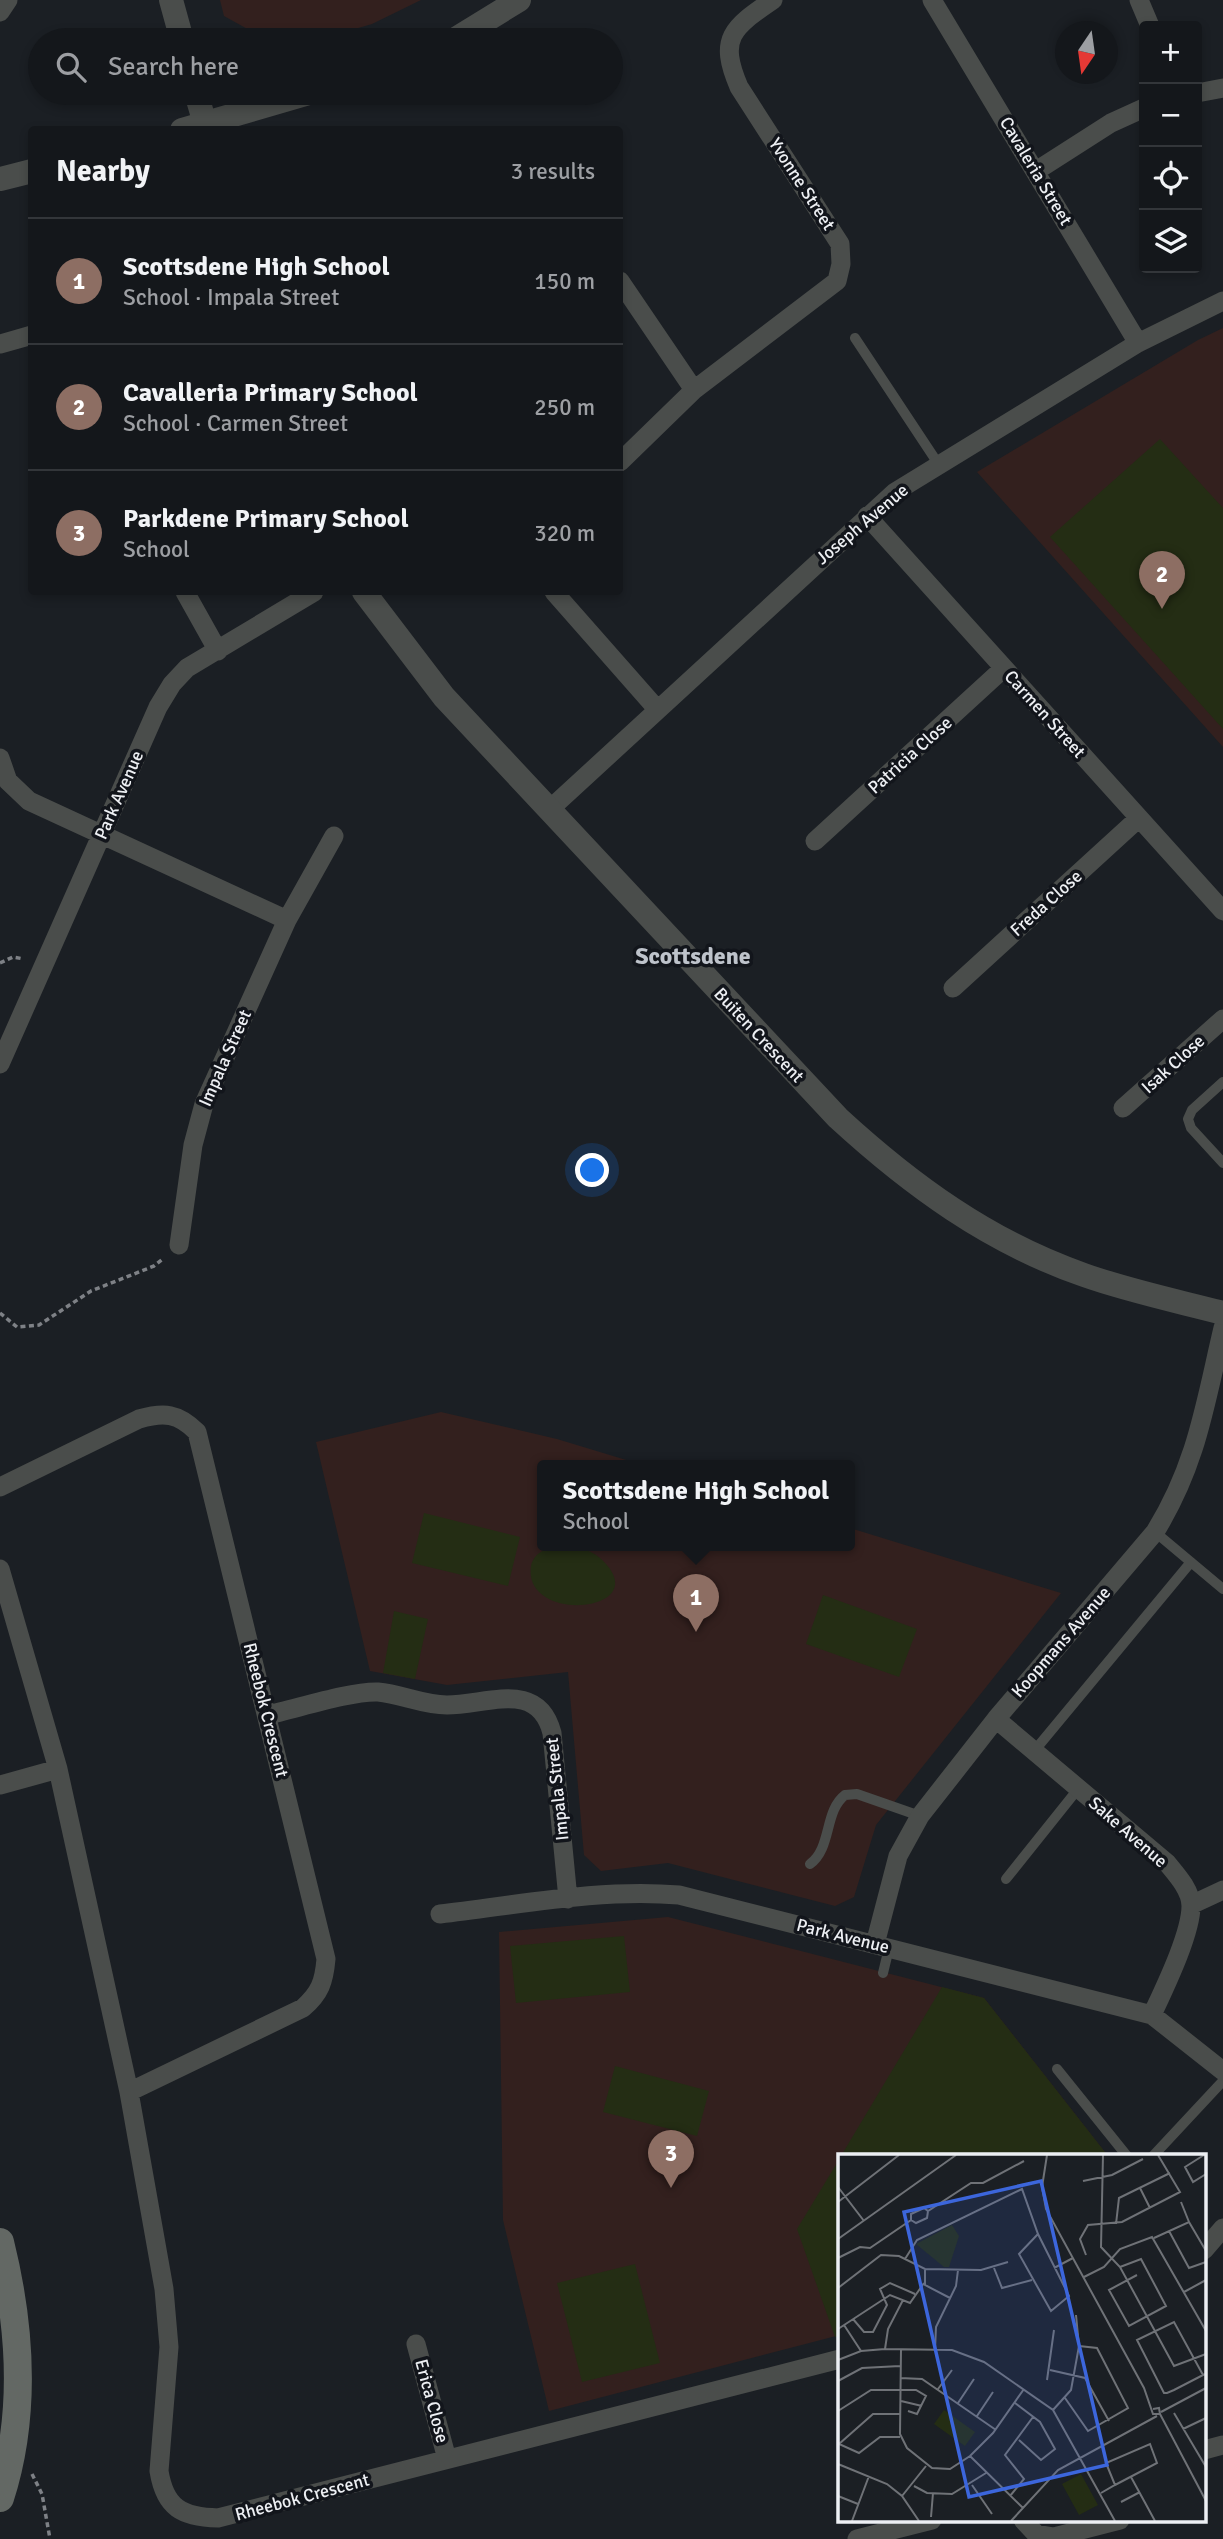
<!DOCTYPE html>
<html lang="en">
<head>
<meta charset="utf-8">
<style>
	:root { --surface:#14171b; --page:#212428; --text:#f1f3f6; --muted:#9d9fa3; --line:#33363a; --accent:#d93025 }
	body { margin:0; font-family:Signika,sans-serif; background:var(--page); color:var(--text) }
	.controls { position:absolute; right:21px; top:21px; display:grid; overflow:hidden; border-radius:7px; box-shadow:0 4px 10px #0003 }
	.controls button { width:63px; height:63px; display:grid; place-items:center; padding:0; border:0; border-bottom:2px solid var(--line); background:var(--surface); color:var(--text); font:35px sans-serif }
	.compass { position:absolute; left:1055px; top:21px; width:63px; height:63px; border-radius:50%; background:var(--surface); box-shadow:0 4px 10px #0003; rotate:193deg }
	.you { position:absolute; left:593px; top:1171px; width:24px; height:24px; margin:-18px; border:5px solid #fff; border-radius:50%; background:#1a73e8; box-shadow:0 0 0 10px #1a73e833 }
	.badge { display:grid; place-items:center; width:46px; height:46px; border-radius:50%; background:var(--accent); color:#fff; font-size:23px; font-weight:700 }
	.pin { position:absolute; translate:-50% -58px; filter:drop-shadow(0 2px 4px #0008) }
	.pin::after { content:''; position:absolute; top:37px; width:24px; height:21px; background:inherit; clip-path:polygon(0 0,100% 0,50% 100%) }
	.popup { position:absolute; left:537px; top:1460px; width:318px; height:91px; box-sizing:border-box; display:grid; place-content:center; border-radius:7px; background:var(--surface); filter:drop-shadow(0 2px 5px #0005); font-size:23px; white-space:nowrap; color:var(--muted) }
	.popup b { font-size:26px; color:var(--text) }
	.popup::after { content:''; position:absolute; left:50%; top:100%; margin-left:-14px; border:14px solid transparent; border-top-color:var(--surface) }
	.list { margin:0; padding:0; list-style:none }
	h2 { display:flex; justify-content:space-between; align-items:center; height:91px; margin:0; padding:0 28px; font-size:30px }
	h2 small { font-size:23px; font-weight:400; color:var(--muted) }
	.list li { display:grid; grid-template-columns:46px 1fr auto; gap:21px; align-items:center; box-sizing:border-box; height:126px; padding:0 28px; border-top:2px solid var(--line) }
	.list b { display:block; font-size:26px; white-space:nowrap }
	.list p { margin:0; font-size:23px; white-space:nowrap; color:var(--muted) }
	.list em { font-size:23px; font-style:normal; color:var(--muted) }
	.icon { flex:none; width:38px; height:38px; fill:none; stroke:currentColor; stroke-width:2; stroke-linecap:round; stroke-linejoin:round }
	.map { position:relative; flex:none; width:1223px; height:2539px; overflow:hidden }
	.search { position:absolute; background:var(--surface); box-shadow:0 4px 10px #0003; left:28px; top:28px; width:595px; height:77px; display:flex; align-items:center; gap:18px; box-sizing:border-box; padding:0 24px; border-radius:38px; color:var(--muted); font-size:26px }
	.panel { position:absolute; background:var(--surface); box-shadow:0 4px 10px #0003; left:28px; top:126px; width:595px; height:469px; border-radius:7px }
	.map>svg:first-child { display:block }
	.education { fill:#33201e }
	.green { fill:#242d14 }
	.lines { fill:none; stroke-linecap:round; stroke-linejoin:round }
	.path { stroke:#7e8186; stroke-width:3.5; stroke-dasharray:5 3.5; stroke-linecap:butt }
	.service { stroke:#4a4d4b; stroke-width:10 }
	.minor { stroke:#4a4d4b; stroke-width:19 }
	.tertiary { stroke:#4a4d4b; stroke-width:24 }
	.secondary { stroke:#636864; stroke-width:28 }
	.labels { text-anchor:middle; stroke-width:7; stroke-linejoin:round; paint-order:stroke }
	.street-label { font-size:18px; fill:#edeff3; stroke:#12151b }
	.district-label { font-size:24px; font-weight:bold; fill:#bec3cb; stroke:#12151b }
	.inset-road { fill:none; stroke:#6f7277; stroke-width:2 }
	.view { fill:#3c66dc; fill-opacity:0.15; stroke:#3c66dc; stroke-width:3.5 }
	.inset-edge { fill:none; stroke:#edeff3; stroke-width:3.5 }
</style>
</head>
<body>
<div class="map">
<svg width="1223" height="2539" viewBox="0 0 1223 2539">
	<rect width="100%" height="100%" fill="#1b1f24"/>
	<path class="education" d="M 220,0 L 421,0 L 372,24 L 317,40 L 267,40 L 224,16 Z
		M 1223,328 L 1223,747 L 977,472 L 1198,340 Z
		M 441,1412 L 557,1439 L 646,1466 L 542,1466 L 542,1546 L 850,1546 L 850,1528 L 1061,1593 L 876,1825 L 854,1897 L 835,1906 L 668,1863 L 601,1871 L 584,1855 L 568,1672 L 447,1685 L 370,1671 L 316,1442 Z
		M 668,1917 L 984,1998 L 1108,2156 L 840,2156 L 840,2335 L 549,2411 L 503,2220 L 499,1932 Z"/>
	<path class="green" d="M 1160,439 L 1223,508 L 1223,729 L 1050,537 Z
		M 424,1513 L 520,1537 L 508,1586 L 412,1563 Z
		M 559,1546 C 574,1546 588,1548 600,1558 C 660,1612 522,1626 531,1566 C 534,1552 547,1548 559,1546 Z
		M 823,1595 L 917,1629 L 899,1677 L 806,1644 Z
		M 394,1611 L 428,1619 L 415,1679 L 383,1673 Z
		M 624,1936 L 630,1992 L 516,2003 L 510,1946 Z
		M 942,1987 L 984,1998 L 1108,2156 L 841,2156 Z
		M 615,2066 L 709,2091 L 697,2136 L 603,2112 Z
		M 840,2158 L 840,2335 L 835,2337 L 797,2229 Z
		M 635,2264 L 660,2363 L 582,2382 L 557,2283 Z"/>
	<g class="lines">
		<path class="path" d="M 0,963 L 13,957 L 24,959
			M 0,1313 L 17,1327 L 39,1325 L 91,1291 L 154,1266 L 164,1258
			M 32,2474 L 42,2494 L 50,2539"/>
		<path class="service" d="M 855,338 L 939,465
			M 1223,1082 L 1192,1110 L 1188,1119 L 1191,1128 L 1223,1163
			M 1155,1532 L 1223,1589
			M 1035,1750 L 1191,1562
			M 810,1864 C 832,1848 824,1811 845,1795 L 857,1794 L 920,1816
			M 1006,1879 L 1078,1789
			M 883,1973 L 889,1948
			M 1057,2069 L 1127,2156
			M 1153,2156 L 1223,2081"/>
		<path class="minor" d="M 932,0 L 1138,343
			M 1139,0 L 1150,26
			M 0,12 L 8,0
			M 1197,93 L 1223,88
			M 1036,171 L 1111,123 L 1144,108
			M 620,281 L 694,390
			M 0,344 L 32,335
			M 620,462 L 694,390 L 837,281 L 841,264 L 840,244 L 739,87 C 718,38 732,28 773,0
			M 867,516 L 1223,911
			M 185,592 L 218,651
			M 554,592 L 657,709
			M 0,758 L 8,781 L 29,801 L 287,920
			M 549,810 L 895,492 L 1138,343 L 1223,301
			M 815,841 L 1004,668
			M 953,988 L 1139,818
			M 0,1064 L 158,707 L 172,684 L 187,668 L 314,592
			M 1123,1108 L 1223,1019
			M 179,1245 L 193,1145 L 204,1104 L 287,920 L 334,836
			M 0,1487 L 139,1419 C 164,1412 178,1413 197,1432 L 326,1959 C 324,1982 320,1993 303,2008 L 129,2092
			M 0,1569 L 58,1769 L 129,2092 L 164,2289 L 169,2347 L 159,2471 C 165,2508 182,2517 218,2518 L 840,2359
			M 267,1715 C 296,1709 350,1691 378,1692 C 401,1694 423,1705 447,1705 C 487,1705 538,1679 552,1733 L 568,1899
			M 996,1719 L 1167,1863 C 1176,1874 1191,1890 1191,1906 C 1191,1934 1164,1989 1152,2015
			M 0,1785 L 58,1769
			M 1191,1905 L 1223,1890
			M 440,1914 C 518,1905 601,1888 679,1895 L 1152,2015 L 1223,2071
			M 875,1944 L 898,1856 L 920,1816 L 996,1719 L 1155,1532 C 1197,1464 1205,1404 1223,1328
			M 1204,2250 L 1223,2228
			M 416,2344 L 447,2459
			M 1204,2450 L 1223,2445
			M 1023,2520 L 1036,2534 L 1054,2537 L 1120,2520
			M 857,2539 L 932,2520"/>
		<path class="tertiary" d="M 171,0 L 182,40
			M 454,40 L 519,0
			M 196,93 L 207,130
			M 182,130 L 309,93
			M 0,179 L 32,171
			M 364,592 L 444,697 L 838,1118 C 911,1185 989,1242 1084,1275 C 1129,1291 1177,1301 1223,1313"/>
		<path class="secondary" d="M 0,2242 C 21,2327 27,2414 0,2498"/>
	</g>
	<g class="labels">
		<g class="street-label">
			<text transform="translate(1036 171) rotate(59)" y="6">Cavaleria Street</text>
			<text transform="translate(802 184) rotate(57)" y="6">Yvonne Street</text>
			<text transform="translate(862 524) rotate(-40)" y="6">Joseph Avenue</text>
			<text transform="translate(1045 714) rotate(48)" y="6">Carmen Street</text>
			<text transform="translate(910 755) rotate(-42)" y="6">Patricia Close</text>
			<text transform="translate(119 795) rotate(-66)" y="6">Park Avenue</text>
			<text transform="translate(1046 903) rotate(-42)" y="6">Freda Close</text>
			<text transform="translate(759 1035) rotate(47)" y="6">Buiten Crescent</text>
			<text transform="translate(225 1058) rotate(-66)" y="6">Impala Street</text>
			<text transform="translate(1173 1064) rotate(-42)" y="6">Isak Close</text>
			<text transform="translate(1061 1642) rotate(-49)" y="6">Koopmans Avenue</text>
			<text transform="translate(266 1710) rotate(76)" y="6">Rheebok Crescent</text>
			<text transform="translate(557 1789) rotate(-96)" y="6">Impala Street</text>
			<text transform="translate(1128 1832) rotate(41)" y="6">Sake Avenue</text>
			<text transform="translate(843 1936) rotate(14)" y="6">Park Avenue</text>
			<text transform="translate(432 2401) rotate(75)" y="6">Erica Close</text>
			<text transform="translate(302 2497) rotate(-15)" y="6">Rheebok Crescent</text>
		</g>
		<g class="district-label">
			<text x="693" y="964">Scottsdene</text>
		</g>
	</g>
	<g transform="translate(838 2154)">
		<rect width="368" height="368" fill="#1b1f24"/>
		<path d="M 114,71 L 121,82 L 111,113 L 106,113 L 78,90 ZM 106,256 L 137,278 L 127,292 L 96,270 ZM 243,320 L 260,351 L 241,361 L 224,330 Z" fill="#242d14"/>
		<path class="inset-road" d="M 209,1 L 204,33 L 208,55 L 306,234 L 315,260 L 322,260 L 321,254 L 315,255M 265,1 L 263,93 L 282,113 L 336,212 L 368,200M 366,1 L 347,13 L 355,28 L 368,20M 245,27 L 274,21 L 305,5M 0,33 L 26,67M 302,34 L 312,54M 0,48 L 61,1M 343,48 L 351,68M 73,66 L 78,69 L 89,64 L 90,57M 278,70 L 281,44 L 332,19M 331,77 L 351,114 L 368,108M 316,84 L 351,68 L 368,97M 0,85 L 118,1M 248,101 L 242,85 L 250,71 L 284,68 L 342,38 L 320,1M 0,104 L 22,93 L 32,94 L 73,66 L 73,60 L 86,54 L 90,57 L 133,29 L 145,29 L 186,7M 67,105 L 79,86 L 184,35 L 200,80 L 231,142 L 213,157 L 181,100 L 200,80M 282,113 L 303,105 L 328,152 L 291,172 L 271,136 L 299,121M 156,114 L 164,134 L 194,126M 216,114 L 235,104M 87,115 L 87,131 L 112,144M 246,123 L 266,113 L 282,95 L 314,83 L 368,177M 0,134 L 43,101 L 61,102 L 87,115 L 143,116 L 170,108M 346,138 L 368,126M 15,165 L 26,178 L 35,178 L 49,151 L 42,135 L 52,129 L 77,140M 6,171 L 23,197M 0,175 L 52,141 L 72,149 L 86,129M 47,195 L 50,175 L 65,146M 63,195 L 62,280 L 69,294 L 94,314 L 112,315 L 132,302 L 155,279 L 186,235M 97,196 L 98,173 L 118,132 L 120,116M 0,206 L 23,197 L 47,195 L 114,196 L 146,208 L 215,256 L 277,367M 212,216 L 247,224 L 271,267M 365,221 L 336,168 L 299,186 L 326,239 L 329,239 L 336,236 L 365,221 L 368,220M 62,224 L 84,225 L 158,276M 209,226 L 216,176M 0,227 L 24,214 L 62,212M 100,235 L 114,216M 227,244 L 250,277 L 290,254 L 259,194 L 241,192M 63,247 L 84,252M 120,249 L 136,225M 177,249 L 202,268 L 217,295 L 203,306 L 181,286M 215,256 L 233,236 L 241,192 L 238,161M 0,257 L 33,236 L 78,236 L 88,242 L 79,260 L 70,257M 323,258 L 368,234M 336,259 L 368,313M 62,260 L 35,260 L 1,290 L 21,299 L 42,283 L 62,283M 322,260 L 368,347M 139,262 L 155,238M 345,275 L 368,264M 132,302 L 185,354M 0,310 L 49,330 L 64,342 L 81,367M 293,323 L 317,367M 134,331 L 154,360M 76,332 L 89,339 L 114,340 L 148,319M 263,339 L 277,331 L 319,309 L 312,290 L 268,309 L 277,331M 0,342 L 20,350M 64,342 L 88,312M 172,342 L 186,325 L 167,301 L 195,263M 283,348 L 302,338M 93,363 L 95,339M 14,367 L 31,322M 173,367 L 220,316 L 319,262"/>
		<path class="view" d="M 203,27 L 269,311 L 131,343 L 66,58 Z"/>
		<rect width="368" height="368" class="inset-edge"/>
	</g>
</svg>
<div class="controls">
<button>+</button>
<button>−</button>
<button><svg class="icon" aria-label="locate" viewBox="0 0 24 24"><circle cx="12" cy="12" r="6"/><path d="M12 2v4M12 18v4M2 12h4M18 12h4"/></svg></button>
<button><svg class="icon" aria-label="layers" viewBox="0 0 24 24"><path d="M12 4l9 5-9 5-9-5zM3 14l9 5 9-5"/></svg></button>
</div>
<svg class="compass" viewBox="-18 -18 36 36"><path d="M0-13l5 13h-10z" fill="#e53935"/><path d="M0 13l5-13h-10z" fill="#9d9fa3"/></svg>
<div class="you"></div>
<div class="pin badge" style="left:696px;top:1632px;background:#8d6e63">1</div>
<div class="popup"><b>Scottsdene High School</b>School</div>
<div class="pin badge" style="left:1162px;top:609px;background:#8d6e63">2</div>
<div class="pin badge" style="left:671px;top:2188px;background:#8d6e63">3</div>
<div class="search"><svg class="icon" aria-label="search" viewBox="0 0 24 24"><circle cx="10" cy="10" r="6"/><path d="M15 15l6 6"/></svg>Search here</div>
<section class="panel">
<h2>Nearby<small>3 results</small></h2>
<ul class="list">
<li><span class="badge" style="background:#8d6e63">1</span><div><b>Scottsdene High School</b><p>School · Impala Street</p></div><em>150 m</em></li>
<li><span class="badge" style="background:#8d6e63">2</span><div><b>Cavalleria Primary School</b><p>School · Carmen Street</p></div><em>250 m</em></li>
<li><span class="badge" style="background:#8d6e63">3</span><div><b>Parkdene Primary School</b><p>School</p></div><em>320 m</em></li>
</ul>
</section>
</div>
</body>
</html>
